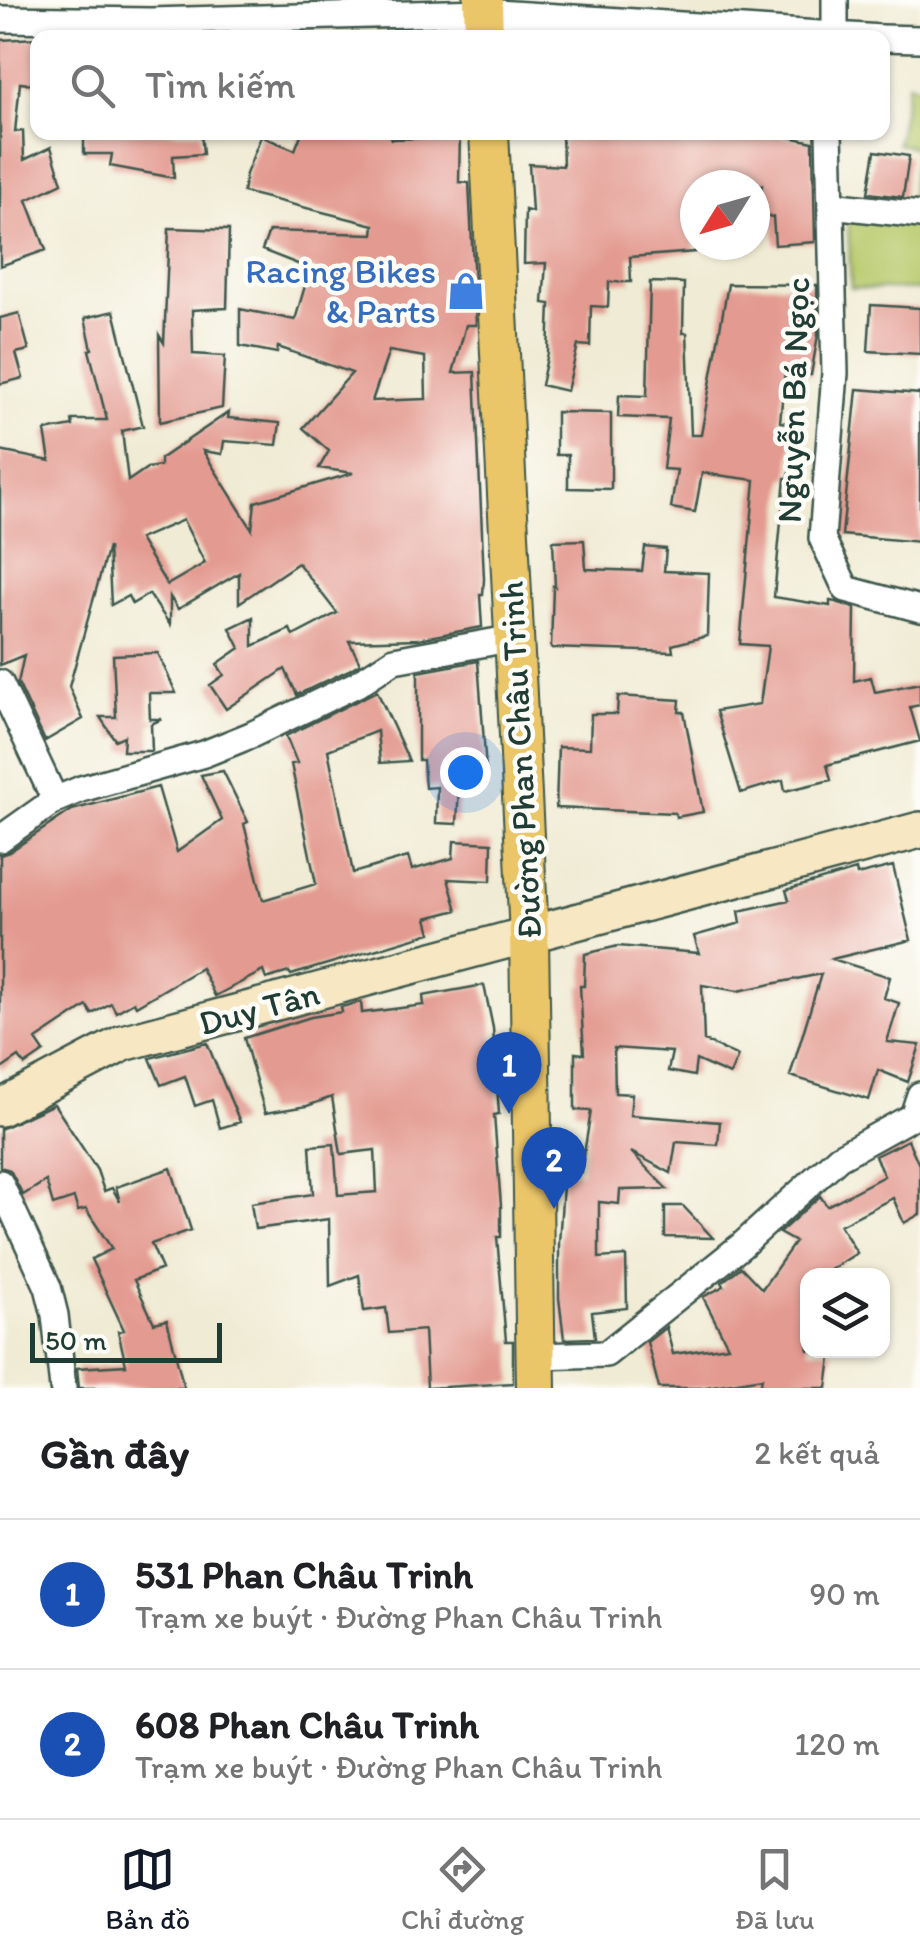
<!DOCTYPE html>
<html lang="vi">
<head>
<meta charset="utf-8">
<style>
	:root { --surface:#fff; --page:#f6f6f6; --text:#202124; --muted:#757577; --line:#e0e0e0; --accent:#111827 }
	body { margin:0; font-family:Itim,sans-serif; background:var(--page); color:var(--text) }
	.controls { position:absolute; right:30px; bottom:30px; display:grid; overflow:hidden; border-radius:20px; box-shadow:0 2px 8px #0004 }
	.controls button { width:90px; height:90px; display:grid; place-items:center; padding:0; border:0; border-bottom:2px solid var(--line); background:var(--surface); color:var(--text); font:50px sans-serif }
	.compass { position:absolute; left:680px; top:170px; width:90px; height:90px; border-radius:50%; background:var(--surface); box-shadow:0 2px 8px #0004; rotate:233deg }
	.scale { position:absolute; left:30px; bottom:25px; width:192px; box-sizing:border-box; padding-left:10px; border:5px solid #1f3d34; border-top:0; font-size:28px; line-height:35px; white-space:nowrap; color:#1f3d34; -webkit-text-stroke:8px #fdfcf7; paint-order:stroke }
	.you { position:absolute; left:465px; top:772px; width:35px; height:35px; margin:-25px; border:8px solid #fff; border-radius:50%; background:#1a73e8; box-shadow:0 0 0 15px #1a73e833 }
	.badge { display:grid; place-items:center; width:65px; height:65px; border-radius:50%; background:var(--accent); color:#fff; font-size:32px; font-weight:700 }
	.pin { position:absolute; translate:-50% -82px; filter:drop-shadow(0 2px 5px #0008) }
	.pin::after { content:''; position:absolute; top:52px; width:35px; height:30px; background:inherit; clip-path:polygon(0 0,100% 0,50% 100%) }
	.list { margin:0; padding:0; list-style:none }
	h2 { display:flex; justify-content:space-between; align-items:center; height:130px; margin:0; padding:0 40px; font-size:42px }
	h2 small { font-size:32px; font-weight:400; color:var(--muted) }
	.list li { display:grid; grid-template-columns:65px 1fr auto; gap:30px; align-items:center; box-sizing:border-box; height:150px; padding:0 40px; border-top:2px solid var(--line) }
	.list b { display:block; font-size:38px; white-space:nowrap }
	.list p { margin:0; font-size:32px; white-space:nowrap; color:var(--muted) }
	.list em { font-size:32px; font-style:normal; color:var(--muted) }
	.icon { flex:none; width:55px; height:55px; fill:none; stroke:currentColor; stroke-width:2; stroke-linecap:round; stroke-linejoin:round }
	.map { position:relative; flex:none; width:920px; height:1388px; overflow:hidden }
	.search { position:absolute; background:var(--surface); box-shadow:0 2px 8px #0004; left:30px; right:30px; top:30px; height:110px; display:flex; align-items:center; gap:25px; box-sizing:border-box; padding:0 35px; border-radius:20px; color:var(--muted); font-size:38px }
	.sheet { height:430px; background:var(--surface) }
	nav { display:flex; justify-content:space-around; align-items:center; box-sizing:border-box; height:140px; border-top:2px solid var(--line); background:var(--surface); font-size:28px; color:var(--muted) }
	nav a { display:grid; justify-items:center; gap:5px }
	nav .on { color:var(--accent) }
	.map>svg:first-child { display:block }
	.green { fill:#b9cb6e; stroke:#6c8451; stroke-width:2.5 }
	.building { fill:#e39a90; fill-rule:evenodd }
	.lines { fill:none; stroke-linecap:round; stroke-linejoin:round }
	.street-casing { stroke:#3e574c; stroke-width:30 }
	.secondary-casing { stroke:#3e574c; stroke-width:40 }
	.primary-casing { stroke:#3e574c; stroke-width:42 }
	.street { stroke:#fff; stroke-width:25 }
	.secondary { stroke:#f7e8c3; stroke-width:35 }
	.primary { stroke:#ebc669; stroke-width:38 }
	.labels { text-anchor:middle; stroke-width:9; stroke-linejoin:round; paint-order:stroke }
	.shop-label { font-size:35px; fill:#366cbe; stroke:#fdfcf7; text-anchor:end }
	.street-label { font-size:35px; fill:#1f3d34; stroke:#fdfcf7 }
</style>
</head>
<body>
<div class="map">
<svg width="920" height="1388" viewBox="0 0 920 1388">
	<rect width="100%" height="100%" fill="#fdfcf7"/>
	<filter id="ink" filterUnits="userSpaceOnUse"><feTurbulence type="fractalNoise" baseFrequency=".01" numOctaves="2"/><feDisplacementMap in="SourceGraphic" scale="20" xChannelSelector="R" yChannelSelector="G"/><feConvolveMatrix kernelMatrix="1 2 1 2 8 2 1 2 1" color-interpolation-filters="sRGB"/></filter>
	<filter id="wash" filterUnits="userSpaceOnUse"><feTurbulence type="fractalNoise" baseFrequency=".0048" numOctaves="4" result="noise"/><feDisplacementMap in="SourceGraphic" scale="40" xChannelSelector="R" yChannelSelector="G"/><feGaussianBlur stdDeviation="2.25" result="paint"/><feColorMatrix in="noise" values="0 0 0 0 0 0 0 0 0 0 0 0 0 0 0 0 0 1.4 0 .05"/><feComposite in="paint" operator="in"/></filter>
	<g filter="url(#wash)">
		<rect width="100%" height="100%" fill="#f0ebd4"/>
		<path class="green" d="M 908,83 L 920,88 L 920,290 L 851,288 L 847,201 L 910,213 L 916,147 L 897,144 Z"/>
		<g id="blocks">
			<path class="building" d="M 38,38 L 38,85 L 20,83 L 15,132 L 23,131 L 24,160 L 51,147 L 62,183 L 27,200 L 46,250 L 0,266 L 0,40 Z
				M 84,132 L 201,132 L 203,154 L 173,156 L 174,178 L 110,166 L 112,154 L 84,154 Z
				M 302,132 L 388,132 L 391,139 L 426,138 L 426,132 L 460,132 L 459,182 L 469,183 L 476,325 L 466,325 L 453,373 L 475,372 L 484,579 L 483,595 L 480,595 L 482,627 L 418,639 L 349,641 L 360,663 L 349,670 L 297,695 L 285,669 L 226,709 L 210,685 L 224,675 L 217,664 L 240,648 L 230,628 L 253,617 L 253,646 L 290,629 L 293,636 L 337,613 L 298,563 L 239,603 L 239,573 L 178,609 L 170,597 L 170,625 L 149,594 L 132,604 L 128,596 L 111,605 L 108,547 L 69,687 L 83,719 L 45,741 L 18,683 L 24,655 L 0,665 L 0,451 L 50,461 L 45,431 L 73,426 L 72,420 L 107,420 L 89,350 L 92,349 L 85,318 L 114,311 L 143,426 L 122,431 L 128,481 L 147,468 L 160,466 L 160,459 L 229,412 L 228,418 L 280,423 L 277,445 L 224,441 L 222,454 L 203,451 L 252,529 L 255,502 L 353,473 L 319,468 L 329,451 L 303,428 L 352,373 L 278,347 L 277,353 L 240,346 L 240,309 L 295,320 L 307,279 L 331,277 L 262,250 L 269,231 L 373,234 L 374,225 L 243,192 L 246,174 L 261,136 L 295,150 ZM 389,351 L 425,357 L 426,399 L 372,401 ZM 183,520 L 205,563 L 167,585 L 139,539 Z
				M 562,132 L 652,132 L 652,135 L 766,132 L 813,142 L 815,242 L 775,245 L 773,217 L 759,215 L 762,185 L 695,185 L 695,252 L 630,257 L 631,282 L 609,282 L 608,307 L 591,306 L 590,346 L 578,345 L 567,391 L 541,385 L 548,353 L 550,304 L 543,303 L 546,263 L 524,264 L 525,210 L 532,212 L 529,164 L 563,166 Z
				M 875,151 L 909,156 L 903,197 L 868,193 Z
				M 169,228 L 229,230 L 227,308 L 192,310 L 193,354 L 225,356 L 222,408 L 160,422 L 159,335 L 164,343 Z
				M 650,282 L 684,283 L 683,333 L 687,333 L 691,435 L 701,435 L 728,284 L 817,285 L 818,335 L 811,375 L 785,371 L 780,422 L 794,424 L 789,478 L 785,478 L 774,597 L 830,606 L 830,601 L 836,602 L 855,608 L 854,681 L 871,677 L 875,692 L 920,683 L 920,705 L 910,707 L 920,741 L 827,765 L 831,780 L 785,791 L 783,780 L 741,793 L 716,711 L 760,704 L 768,646 L 740,644 L 755,480 L 702,473 L 695,512 L 671,508 L 677,470 L 663,469 L 669,419 L 618,417 L 619,395 L 647,396 Z
				M 871,305 L 920,308 L 920,354 L 868,351 Z
				M 19,313 L 29,350 L 16,353 L 23,378 L 0,384 L 0,318 Z
				M 857,389 L 920,394 L 920,542 L 842,535 Z
				M 556,412 L 611,413 L 611,489 L 568,488 L 568,455 L 556,455 Z
				M 584,540 L 586,569 L 642,571 L 645,547 L 666,549 L 664,571 L 709,573 L 707,636 L 672,645 L 673,652 L 551,648 L 553,586 L 555,587 L 553,541 Z
				M 158,653 L 176,693 L 149,693 L 150,719 L 162,719 L 151,724 L 152,751 L 123,751 L 124,736 L 115,740 L 100,717 L 116,717 L 113,655 Z
				M 478,661 L 487,783 L 459,785 L 457,824 L 436,823 L 437,787 L 425,788 L 423,760 L 418,760 L 418,672 Z
				M 377,691 L 409,761 L 380,763 L 377,731 L 328,750 L 353,873 L 408,857 L 412,870 L 453,858 L 454,841 L 492,843 L 491,881 L 448,879 L 457,910 L 427,918 L 431,933 L 291,975 L 289,972 L 266,979 L 263,971 L 215,996 L 201,968 L 136,1006 L 134,1002 L 116,1012 L 111,1003 L 92,1014 L 87,1006 L 36,1040 L 44,1052 L 25,1065 L 19,1057 L 0,1070 L 0,855 L 9,852 L 72,810 L 158,787 L 177,852 L 222,820 L 201,775 L 223,771 L 248,822 L 244,824 L 263,900 L 316,884 L 291,764 L 297,763 L 286,736 Z
				M 618,696 L 680,700 L 679,712 L 684,712 L 703,812 L 676,817 L 675,813 L 556,808 L 558,747 L 590,748 L 591,714 L 617,714 Z
				M 893,866 L 911,940 L 832,959 L 890,977 L 884,998 L 899,1003 L 887,1042 L 920,1045 L 908,1082 L 878,1070 L 869,1100 L 790,1076 L 821,974 L 738,991 L 702,985 L 704,1041 L 738,1056 L 730,1075 L 696,1060 L 694,1076 L 668,1071 L 672,1052 L 614,1048 L 615,1093 L 632,1094 L 630,1115 L 720,1122 L 718,1145 L 676,1142 L 671,1173 L 631,1152 L 667,1189 L 620,1190 L 619,1204 L 599,1202 L 599,1258 L 626,1256 L 627,1308 L 592,1312 L 595,1338 L 564,1339 L 559,1298 L 559,1243 L 564,1171 L 581,1172 L 591,1111 L 575,1110 L 575,1053 L 584,1054 L 580,986 L 584,986 L 585,954 L 618,946 L 699,953 L 694,936 L 741,923 L 739,911 L 789,900 L 786,890 L 856,870 L 857,875 Z
				M 484,985 L 493,1028 L 499,1114 L 494,1115 L 501,1206 L 501,1237 L 497,1237 L 506,1341 L 513,1341 L 513,1383 L 427,1388 L 424,1330 L 389,1333 L 386,1308 L 364,1311 L 359,1275 L 330,1286 L 329,1219 L 255,1229 L 251,1203 L 313,1194 L 310,1146 L 334,1144 L 338,1195 L 377,1192 L 375,1150 L 341,1154 L 332,1097 L 307,1106 L 265,1113 L 244,1038 L 311,1017 L 342,1012 L 341,1007 L 361,1002 L 362,1013 L 424,1005 L 423,996 Z
				M 207,1043 L 228,1094 L 240,1122 L 220,1128 L 212,1100 L 195,1106 L 185,1076 L 161,1085 L 150,1058 Z
				M 54,1104 L 97,1170 L 104,1191 L 112,1188 L 120,1202 L 116,1187 L 171,1168 L 191,1230 L 151,1244 L 162,1269 L 134,1280 L 154,1323 L 167,1320 L 184,1388 L 79,1388 L 77,1368 L 126,1365 L 118,1331 L 124,1330 L 91,1259 L 112,1249 L 86,1209 L 78,1211 L 74,1198 L 53,1205 L 46,1181 L 23,1195 L 10,1170 L 0,1167 L 0,1129 Z
				M 908,1140 L 920,1167 L 920,1214 L 904,1223 L 893,1198 L 840,1225 L 857,1253 L 820,1276 L 808,1276 L 808,1350 L 832,1350 L 827,1388 L 760,1388 L 762,1378 L 700,1388 L 659,1388 L 647,1342 L 666,1327 L 673,1354 L 728,1346 L 703,1297 L 724,1286 L 722,1282 L 741,1267 L 762,1289 L 795,1242 L 779,1233 L 820,1196 L 827,1206 L 884,1176 L 875,1156 Z
				M 665,1206 L 683,1206 L 713,1238 L 665,1237 Z"/>
		</g>
	</g>
	<g filter="url(#ink)">
		<use href="#blocks" fill-opacity="0" stroke="#3e574c" stroke-width="2.5"/>
		<g class="lines">
			<g class="street-casing">
				<path id="street" d="M 0,19 L 151,21 L 483,12 L 881,38
					M 835,38 L 835,0
					M 882,38 L 920,39
					M 829,132 L 835,373 L 822,538 L 846,589 L 920,609
					M 831,205 L 920,215
					M 0,683 L 55,800
					M 0,839 L 55,800 L 81,789 L 204,754 L 251,735 L 357,684 L 394,660 L 514,638
					M 0,1183 L 48,1287 L 55,1315 L 63,1388
					M 536,1356 L 606,1354 L 741,1246 L 839,1157 L 913,1116 L 920,1095"/>
			</g>
			<g class="secondary-casing">
				<path id="secondary" d="M 0,1108 L 123,1043 L 920,830"/>
			</g>
			<g class="primary-casing">
				<path id="primary" d="M 483,0 L 484,38
					M 489,132 L 529,936 L 536,1388"/>
			</g>
			<use href="#street" class="street"/>
			<use href="#secondary" class="secondary"/>
			<use href="#primary" class="primary"/>
		</g>
	</g>
	<defs>
		<g id="shop-bare" transform="scale(3)"><path d="M-5-2.5h2.3a2.7 3.5 0 0 1 5.4 0H5L5.5 6h-11ZM-1.5-2.5h3a1.5 2.3 0 0 0-3 0Z" fill="#3f7fe0" stroke="#fdfcf7" stroke-width="2.5" paint-order="stroke"/></g>
	</defs>
	<g fill-rule="evenodd">
		<use href="#shop-bare" x="466" y="291"/>
	</g>
	<g class="labels">
		<g class="shop-label">
			<text x="436" y="283">Racing Bikes<tspan x="436" dy="40">&amp; Parts</tspan></text>
		</g>
		<g class="street-label">
			<text transform="translate(793 400) rotate(-88)" y="12">Nguyễn Bá Ngọc</text>
			<text transform="translate(520 760) rotate(-93)" y="12">Đường Phan Châu Trinh</text>
			<text transform="translate(259 1008) rotate(-15)" y="12">Duy Tân</text>
		</g>
	</g>
</svg>
<div class="controls">
<button><svg class="icon" aria-label="layers" viewBox="0 0 24 24"><path d="M12 4l9 5-9 5-9-5zM3 14l9 5 9-5"/></svg></button>
</div>
<svg class="compass" viewBox="-18 -18 36 36"><path d="M0-13l5 13h-10z" fill="#e53935"/><path d="M0 13l5-13h-10z" fill="#757577"/></svg>
<div class="scale">50 m</div>
<div class="you"></div>
<div class="pin badge" style="left:509px;top:1114px;background:#1a4fb4">1</div>
<div class="pin badge" style="left:554px;top:1209px;background:#1a4fb4">2</div>
<div class="search"><svg class="icon" aria-label="search" viewBox="0 0 24 24"><circle cx="10" cy="10" r="6"/><path d="M15 15l6 6"/></svg>Tìm kiếm</div>
</div>
<section class="sheet">
<h2>Gần đây<small>2 kết quả</small></h2>
<ul class="list">
<li><span class="badge" style="background:#1a4fb4">1</span><div><b>531 Phan Châu Trinh</b><p>Trạm xe buýt · Đường Phan Châu Trinh</p></div><em>90 m</em></li>
<li><span class="badge" style="background:#1a4fb4">2</span><div><b>608 Phan Châu Trinh</b><p>Trạm xe buýt · Đường Phan Châu Trinh</p></div><em>120 m</em></li>
</ul>
</section>
<nav>
<a class="on"><svg class="icon" aria-label="map" viewBox="0 0 24 24"><path d="M3 6l6-2 6 2 6-2v14l-6 2-6-2-6 2zM9 4v14M15 6v14"/></svg>Bản đồ</a>
<a><svg class="icon" aria-label="directions" viewBox="0 0 24 24"><path d="M12 3l9 9-9 9-9-9zM9 14v-3h6M13 9l2 2-2 2"/></svg>Chỉ đường</a>
<a><svg class="icon" aria-label="saved" viewBox="0 0 24 24"><path d="M7 4h10v16l-5-4-5 4z"/></svg>Đã lưu</a>
</nav>
</body>
</html>
